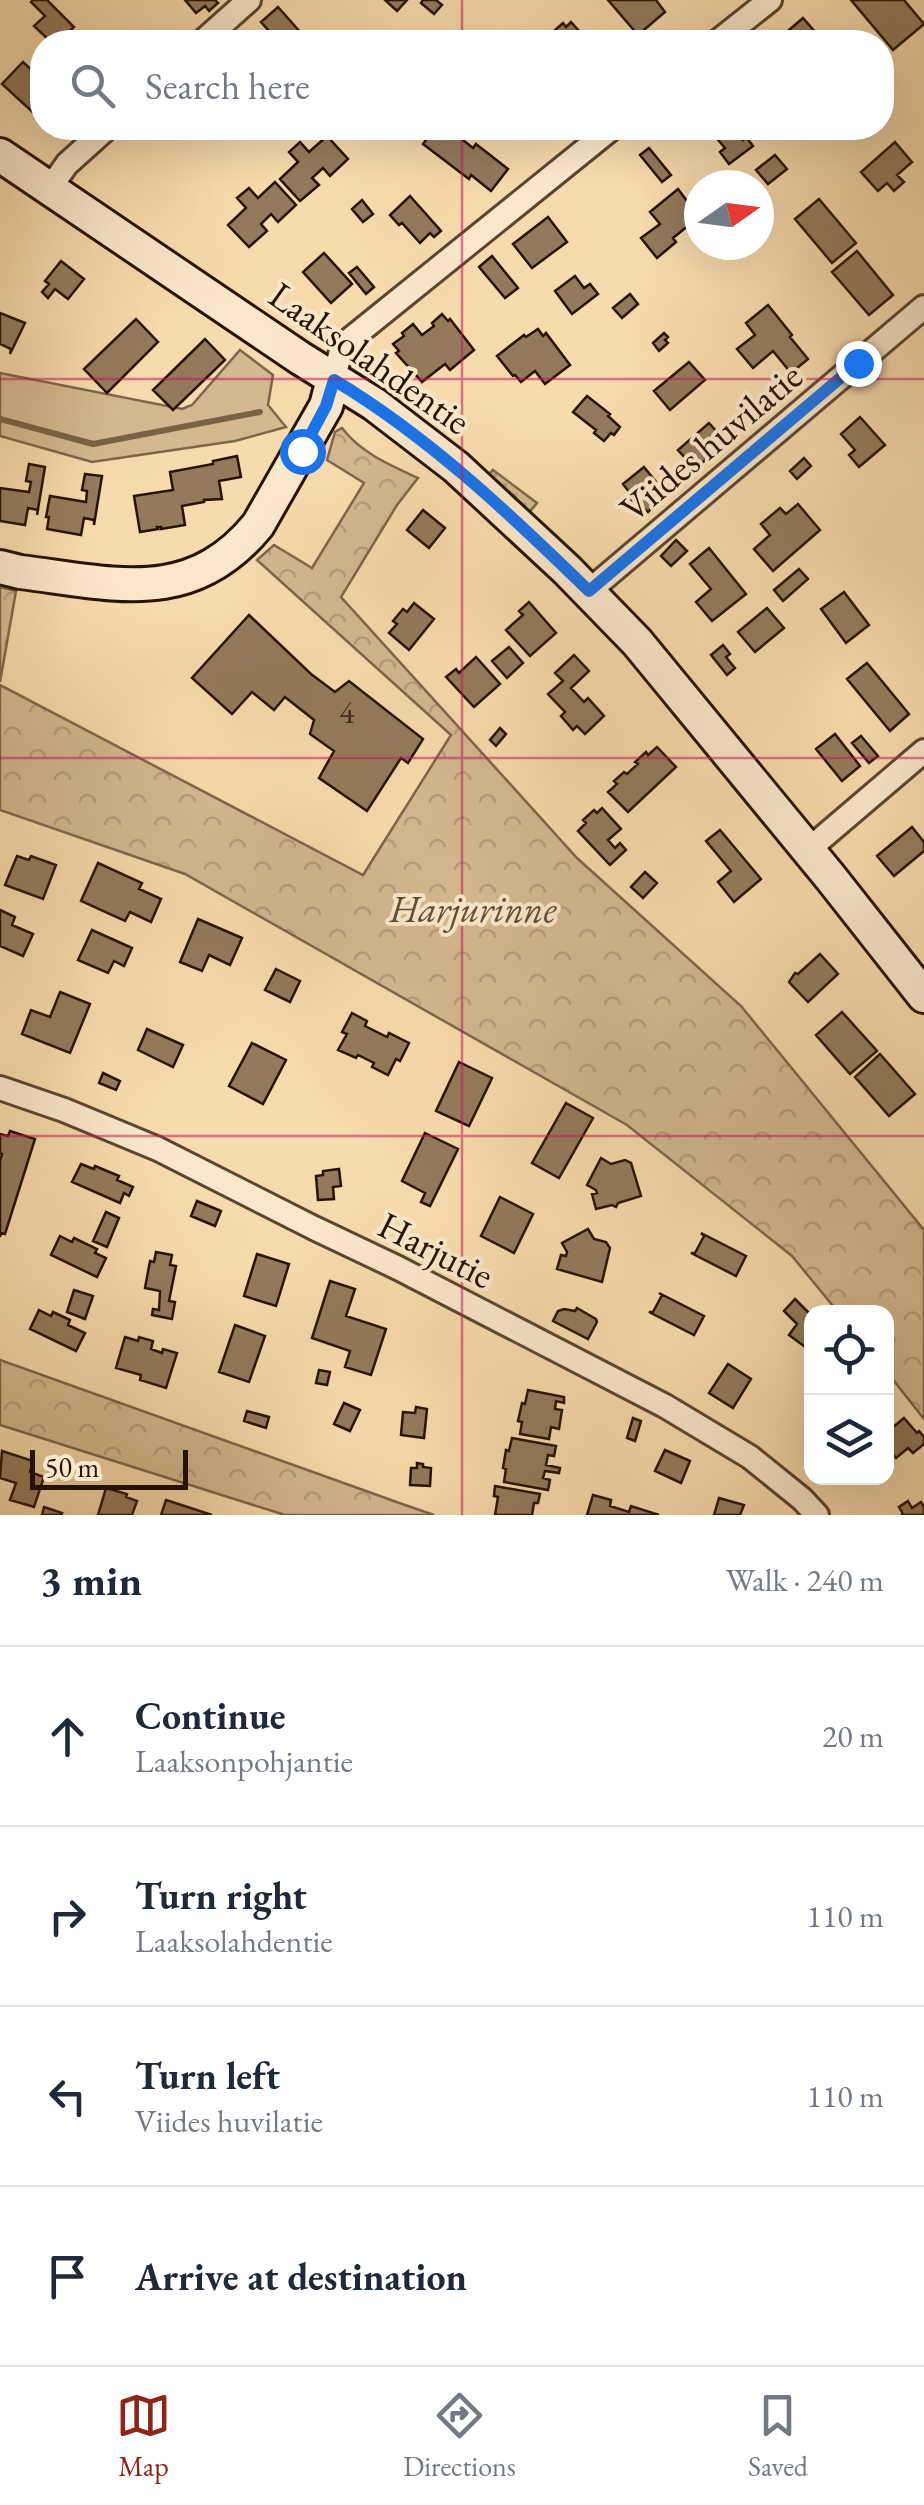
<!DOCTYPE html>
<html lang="en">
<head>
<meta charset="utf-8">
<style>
	:root { --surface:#fff; --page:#f6f6f7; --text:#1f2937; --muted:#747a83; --line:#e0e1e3; --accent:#8f2418 }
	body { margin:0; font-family:"EB Garamond",serif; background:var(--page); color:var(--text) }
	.controls { position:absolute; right:30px; bottom:30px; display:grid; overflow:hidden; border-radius:20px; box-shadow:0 10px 40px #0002 }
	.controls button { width:90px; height:90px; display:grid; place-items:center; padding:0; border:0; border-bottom:2px solid var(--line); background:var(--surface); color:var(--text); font:50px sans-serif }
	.compass { position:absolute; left:684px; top:170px; width:90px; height:90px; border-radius:50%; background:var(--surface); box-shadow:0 10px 40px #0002; rotate:76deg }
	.scale { position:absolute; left:30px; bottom:25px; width:158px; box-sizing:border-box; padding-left:10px; border:5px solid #281303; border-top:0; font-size:28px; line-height:35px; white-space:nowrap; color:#281303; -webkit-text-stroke:8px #fae7ca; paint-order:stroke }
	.stop { position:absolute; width:30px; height:30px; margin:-22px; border:8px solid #1a73e8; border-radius:50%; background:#fff }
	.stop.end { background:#1a73e8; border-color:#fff; box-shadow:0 2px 10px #0008 }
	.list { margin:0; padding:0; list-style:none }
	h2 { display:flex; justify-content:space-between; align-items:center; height:130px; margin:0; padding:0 40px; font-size:42px }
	h2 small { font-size:32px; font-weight:400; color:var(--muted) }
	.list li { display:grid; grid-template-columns:65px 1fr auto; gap:30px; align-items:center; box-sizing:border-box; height:180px; padding:0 40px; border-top:2px solid var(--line) }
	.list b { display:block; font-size:38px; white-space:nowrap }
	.list p { margin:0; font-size:32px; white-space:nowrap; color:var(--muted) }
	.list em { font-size:32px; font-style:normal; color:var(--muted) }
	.icon { flex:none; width:55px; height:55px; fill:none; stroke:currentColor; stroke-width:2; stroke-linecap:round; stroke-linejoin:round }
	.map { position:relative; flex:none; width:924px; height:1515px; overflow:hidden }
	.search { position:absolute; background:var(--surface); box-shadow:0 10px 40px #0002; left:30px; right:30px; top:30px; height:110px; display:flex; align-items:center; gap:25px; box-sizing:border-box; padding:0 35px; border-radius:40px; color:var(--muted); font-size:38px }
	.sheet { height:850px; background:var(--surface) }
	nav { display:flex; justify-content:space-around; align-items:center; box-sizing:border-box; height:140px; border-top:2px solid var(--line); background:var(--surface); font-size:28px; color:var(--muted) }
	nav a { display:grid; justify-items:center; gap:5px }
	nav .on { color:var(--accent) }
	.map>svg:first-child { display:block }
	.grass { fill:url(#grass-dots); stroke:#7e664a; stroke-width:2.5 }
	.forest { fill:url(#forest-crowns); stroke:#7e664a; stroke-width:2.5 }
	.green { fill:#d4b890; stroke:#7e664a; stroke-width:2.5 }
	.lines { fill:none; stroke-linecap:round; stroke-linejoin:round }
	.stream { stroke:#7a6246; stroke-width:6 }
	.building { fill:#947a5b; stroke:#281303; stroke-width:2.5 }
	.street-casing { stroke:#5c452e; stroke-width:28 }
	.secondary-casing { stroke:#281303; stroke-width:38 }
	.street { stroke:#fae7ca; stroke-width:22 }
	.secondary { stroke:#fae7ca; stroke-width:32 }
	.route { stroke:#1a73e8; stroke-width:12 }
	.grid { fill:none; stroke:#c2185b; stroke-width:2.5; stroke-opacity:0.55 }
	.labels { text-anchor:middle; stroke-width:8; stroke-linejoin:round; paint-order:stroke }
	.number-label { font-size:32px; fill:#432d19 }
	.street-label { font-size:38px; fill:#281303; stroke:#fae7ca }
	.park-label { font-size:38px; font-style:italic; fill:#644d34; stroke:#fae7ca }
</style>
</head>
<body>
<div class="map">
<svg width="924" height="1515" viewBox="0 0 924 1515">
	<defs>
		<pattern id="grass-dots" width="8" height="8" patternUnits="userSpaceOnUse" patternTransform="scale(2.5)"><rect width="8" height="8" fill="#d4b890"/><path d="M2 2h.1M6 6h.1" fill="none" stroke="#b69d7b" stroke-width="1.8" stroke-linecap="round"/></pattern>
		<pattern id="forest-crowns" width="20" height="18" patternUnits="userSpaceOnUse" patternTransform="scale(2.5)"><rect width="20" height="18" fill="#d4b890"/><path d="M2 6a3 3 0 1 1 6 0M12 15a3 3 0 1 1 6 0" fill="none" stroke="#b69d7b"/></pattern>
	</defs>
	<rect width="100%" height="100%" fill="#f7daad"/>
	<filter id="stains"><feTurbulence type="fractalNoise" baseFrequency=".002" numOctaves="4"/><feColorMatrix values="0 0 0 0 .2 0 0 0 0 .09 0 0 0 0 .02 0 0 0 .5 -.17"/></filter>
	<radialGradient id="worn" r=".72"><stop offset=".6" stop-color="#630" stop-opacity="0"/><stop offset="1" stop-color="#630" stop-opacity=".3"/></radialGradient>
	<path class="grass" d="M 493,470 L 537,503 L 527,515 L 485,478 Z"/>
	<path class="forest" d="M 342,428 C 361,453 390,465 418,478 L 397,505 L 341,597 L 577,858 L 741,1006 L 924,1230 L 924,1419 L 887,1372 L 886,1312 L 838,1312 L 792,1256 L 627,1125 L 185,874 L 0,810 L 0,685 L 363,875 L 451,735 L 257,560 L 274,545 L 312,568 L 364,483 L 327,460 L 335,432 Z
		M 0,587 L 16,591 L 0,682 Z
		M 0,1360 L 405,1505 L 434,1515 L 285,1515 L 0,1425 Z"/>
	<path class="green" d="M 240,350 L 273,375 L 268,405 L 286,427 L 235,441 L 92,462 L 0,436 L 0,373 L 182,409 L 192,405 Z"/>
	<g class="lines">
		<path class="stream" d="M 0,419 L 93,444 L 260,412"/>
	</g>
	<path class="building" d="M 33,0 L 47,0 L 74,27 L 58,42 L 51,42 L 34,26 L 45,16 L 31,2 Z
		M 185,0 L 215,0 L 218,3 L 209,11 L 205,6 L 196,13 Z
		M 385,0 L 407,0 L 397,11 Z
		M 423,0 L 436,0 L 442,5 L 434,14 L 421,3 Z
		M 608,0 L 656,0 L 665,12 L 638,35 Z
		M 851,0 L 904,0 L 924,24 L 893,50 Z
		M 278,7 L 302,34 L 292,42 L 279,42 L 261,22 Z
		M 803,18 L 824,42 L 787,42 L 782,36 Z
		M 571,22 L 589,42 L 552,42 L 547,37 L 563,23 L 566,27 Z
		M 23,62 L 40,78 L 42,76 L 42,115 L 39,118 L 2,84 Z
		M 409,128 L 454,128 L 453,132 L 473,148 L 476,144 L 508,169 L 491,191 L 471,175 L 469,179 L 423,144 L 426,140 Z
		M 722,128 L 734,128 L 743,140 L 746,137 L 753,146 L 729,164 L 720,152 L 725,148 L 713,134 Z
		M 837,128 L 857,128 L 845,138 Z
		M 327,136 L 348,159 L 330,176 L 323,168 L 312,178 L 319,185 L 300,201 L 280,179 L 298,162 L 289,152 L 300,142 L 309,152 Z
		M 895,142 L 912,162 L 897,175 L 904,182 L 894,191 L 887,183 L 878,191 L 861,172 Z
		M 649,148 L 671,175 L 662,182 L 640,155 Z
		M 775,155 L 787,169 L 768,184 L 756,170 Z
		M 275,182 L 296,205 L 278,222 L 271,214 L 261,224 L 267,231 L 249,247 L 228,225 L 246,208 L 237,198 L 249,188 L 258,198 Z
		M 678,189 L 699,217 L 673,238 L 676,242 L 657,258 L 641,238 L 660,224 L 650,212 Z
		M 410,196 L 441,231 L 434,237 L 430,233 L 420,243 L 402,223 L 399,225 L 390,215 Z
		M 819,199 L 856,243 L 832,263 L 795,219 Z
		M 362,200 L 373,214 L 363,222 L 352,209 Z
		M 548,217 L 567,242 L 532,268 L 513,244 Z
		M 857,251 L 893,295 L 869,315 L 832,272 Z
		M 324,253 L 352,284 L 331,303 L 303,272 Z
		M 492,256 L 518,288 L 505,298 L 479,267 Z
		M 61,261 L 84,279 L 68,299 L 55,289 L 48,298 L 42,292 L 49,284 L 45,281 Z
		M 357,267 L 374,287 L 366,294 L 349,273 Z
		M 575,276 L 584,288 L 590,284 L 598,294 L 572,314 L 555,291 Z
		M 630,294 L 638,304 L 622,318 L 613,308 Z
		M 768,305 L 792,335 L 790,337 L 808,359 L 791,373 L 773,351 L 753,368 L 737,349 L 755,335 L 746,323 Z
		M 0,313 L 25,323 L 10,354 L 11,349 L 0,344 Z
		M 442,314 L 448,321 L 450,319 L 474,350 L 450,370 L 445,364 L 422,382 L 396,353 L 399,351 L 393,344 L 404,336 L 402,333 L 413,324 L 422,335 L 434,326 L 432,323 Z
		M 136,319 L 158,342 L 107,393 L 84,369 Z
		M 538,329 L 543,336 L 546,333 L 570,365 L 545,384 L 535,371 L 521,382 L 515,375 L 513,376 L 497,356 L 524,335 L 526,337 Z
		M 664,333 L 668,337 L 665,340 L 668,343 L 659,351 L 653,343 Z
		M 205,339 L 225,360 L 173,410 L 153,390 Z
		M 689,362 L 705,380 L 670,410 L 654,391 Z
		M 587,396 L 610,414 L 608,416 L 620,427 L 614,435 L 611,433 L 604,441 L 594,433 L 596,430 L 573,412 Z
		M 860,417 L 885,445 L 859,467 L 849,455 L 855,450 L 841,434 Z
		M 709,423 L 726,442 L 695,469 L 678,450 Z
		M 237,456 L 241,477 L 219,481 L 222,499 L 204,500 L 204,502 L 182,506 L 185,525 L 161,529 L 161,527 L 157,527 L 158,529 L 140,532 L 134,496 L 173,490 L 170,472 L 213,464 L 213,461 Z
		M 804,458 L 811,466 L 797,479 L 790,471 Z
		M 29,464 L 45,467 L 37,515 L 38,510 L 28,508 L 25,525 L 0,521 L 0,488 L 29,492 L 31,482 L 26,481 Z
		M 644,467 L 665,493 L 648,512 L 640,505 L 636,508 L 629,500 L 633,497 L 623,484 Z
		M 85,474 L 102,476 L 94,525 L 94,520 L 84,518 L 81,535 L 47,529 L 49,517 L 46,517 L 50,496 L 86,502 L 87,491 L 82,490 Z
		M 798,504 L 820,530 L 773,571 L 754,549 L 770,535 L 761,524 L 780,508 L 786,514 Z
		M 423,510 L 445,528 L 429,548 L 407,530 Z
		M 676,540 L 687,551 L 671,566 L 661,556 Z
		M 709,548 L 746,594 L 712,621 L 696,602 L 711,589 L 690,564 Z
		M 799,569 L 808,579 L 783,601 L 774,590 Z
		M 844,592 L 869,625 L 846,643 L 821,609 Z
		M 529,602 L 556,633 L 530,656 L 506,630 L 523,615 L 519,611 Z
		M 414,603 L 434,619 L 409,650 L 389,633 L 397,624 L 393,621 L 403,609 L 407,612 Z
		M 767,608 L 784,628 L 755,652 L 738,632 Z
		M 249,615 L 311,674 L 335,692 L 349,681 L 423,739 L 408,763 L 401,758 L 367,811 L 319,778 L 334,751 L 310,734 L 314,720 L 285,697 L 274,710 L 252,692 L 232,714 L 192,678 Z
		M 723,645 L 730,654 L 726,657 L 735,668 L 727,675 L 711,655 Z
		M 509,647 L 523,663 L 507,678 L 492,661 Z
		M 574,655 L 589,671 L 571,688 L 584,702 L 588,698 L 604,716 L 585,734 L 577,726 L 573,730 L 561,716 L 565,712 L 548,694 L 563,681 L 555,673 Z
		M 476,657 L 500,684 L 474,707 L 446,677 L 456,669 L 459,673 Z
		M 867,663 L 909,714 L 890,731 L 847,679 Z
		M 500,728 L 506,734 L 496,746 L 490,740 Z
		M 835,734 L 860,766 L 842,781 L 816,749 Z
		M 861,736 L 878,756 L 869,763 L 852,743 Z
		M 657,747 L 676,767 L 628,812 L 608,792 L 617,784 L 614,781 L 624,772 L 627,774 L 638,764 L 635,762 L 646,752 L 648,755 Z
		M 602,808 L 621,829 L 608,840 L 615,848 L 620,843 L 626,850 L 610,865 L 578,831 L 586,823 L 583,820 L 594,810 L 597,813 Z
		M 912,827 L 924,842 L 924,851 L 894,876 L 877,856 Z
		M 720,830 L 761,879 L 734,902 L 718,882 L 731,871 L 706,841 Z
		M 17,856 L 29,860 L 31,856 L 56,865 L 43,899 L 5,885 Z
		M 98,863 L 142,883 L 139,889 L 161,899 L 151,922 L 130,912 L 125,921 L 81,901 Z
		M 645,872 L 657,883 L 643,898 L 631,887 Z
		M 0,910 L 15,917 L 12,925 L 33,934 L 23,956 L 0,946 Z
		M 198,919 L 242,938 L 230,965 L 209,955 L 202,971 L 180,962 Z
		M 92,930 L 132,948 L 124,966 L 114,961 L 108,973 L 78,960 Z
		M 820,954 L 838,974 L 808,1002 L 789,982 L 795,973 L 798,974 Z
		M 276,969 L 300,981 L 290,1002 L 265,990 Z
		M 60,992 L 90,1004 L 70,1053 L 22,1034 L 31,1010 L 50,1017 Z
		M 842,1012 L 877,1051 L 850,1074 L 816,1035 Z
		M 352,1013 L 367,1021 L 365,1026 L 387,1037 L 389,1033 L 409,1043 L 400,1061 L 396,1059 L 388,1075 L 372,1067 L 374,1063 L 358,1055 L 356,1058 L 338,1050 L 347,1034 L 342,1032 Z
		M 147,1029 L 183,1045 L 173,1067 L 138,1050 Z
		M 252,1043 L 286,1060 L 263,1104 L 229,1086 Z
		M 880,1054 L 915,1094 L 889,1116 L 855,1077 Z
		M 459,1062 L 492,1078 L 469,1126 L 436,1111 Z
		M 103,1073 L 120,1081 L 116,1090 L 99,1083 Z
		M 566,1103 L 593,1118 L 559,1178 L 532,1163 Z
		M 10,1131 L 35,1139 L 5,1234 L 1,1233 L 0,1237 L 0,1161 L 2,1154 L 0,1153 L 0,1134 L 8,1136 Z
		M 425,1133 L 458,1149 L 430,1206 L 421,1202 L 425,1193 L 402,1181 Z
		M 601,1158 L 611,1164 L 625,1160 L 631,1163 L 641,1196 L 618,1203 L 616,1207 L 612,1205 L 596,1209 L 592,1194 L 597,1193 L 596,1190 L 587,1185 Z
		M 81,1164 L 94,1169 L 95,1166 L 119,1176 L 117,1180 L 133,1187 L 129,1196 L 124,1193 L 120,1203 L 72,1182 Z
		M 339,1169 L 341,1186 L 333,1187 L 334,1199 L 318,1200 L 316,1176 L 323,1175 L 323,1171 Z
		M 500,1197 L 533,1214 L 514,1253 L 481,1236 Z
		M 197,1201 L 221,1211 L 215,1226 L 191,1216 Z
		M 106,1212 L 119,1218 L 107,1247 L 93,1241 Z
		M 588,1229 L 594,1239 L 606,1242 L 610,1248 L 602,1282 L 557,1269 L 561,1255 L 566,1256 L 567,1252 L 562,1243 Z
		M 701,1233 L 746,1256 L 736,1276 L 691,1253 L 695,1253 L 704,1236 Z
		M 60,1236 L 72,1242 L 74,1238 L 97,1249 L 95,1253 L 106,1258 L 97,1277 L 51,1255 Z
		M 156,1252 L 172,1255 L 170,1265 L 176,1266 L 169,1301 L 175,1302 L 172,1319 L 152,1315 L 153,1309 L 159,1310 L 160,1291 L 145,1288 L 150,1261 L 154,1262 Z
		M 257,1254 L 289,1264 L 276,1306 L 244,1296 Z
		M 330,1281 L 355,1289 L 346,1316 L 386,1329 L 371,1375 L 345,1367 L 350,1351 L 312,1338 Z
		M 74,1290 L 93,1296 L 85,1319 L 67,1312 Z
		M 659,1293 L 704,1316 L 694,1335 L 649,1312 L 653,1312 L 662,1295 Z
		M 795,1299 L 812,1316 L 812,1352 L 789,1335 L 797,1324 L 784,1311 Z
		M 577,1308 L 596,1319 L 597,1322 L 588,1339 L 553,1321 L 558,1311 L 564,1309 L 575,1311 Z
		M 39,1310 L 51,1316 L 53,1312 L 70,1320 L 68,1325 L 85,1333 L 76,1351 L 30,1329 Z
		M 235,1325 L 265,1336 L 249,1382 L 219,1372 Z
		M 125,1337 L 138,1341 L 139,1337 L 153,1341 L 151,1349 L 162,1353 L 163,1349 L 177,1353 L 166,1388 L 140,1380 L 141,1375 L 116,1368 Z
		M 728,1364 L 751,1379 L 733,1408 L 709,1393 Z
		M 319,1370 L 330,1372 L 327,1385 L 316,1383 Z
		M 528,1390 L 564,1397 L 564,1403 L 556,1401 L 555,1409 L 562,1410 L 559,1429 L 551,1427 L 549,1439 L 520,1434 L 522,1422 L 518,1421 L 522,1403 L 525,1404 Z
		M 344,1403 L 360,1410 L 350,1431 L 334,1424 Z
		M 416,1407 L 427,1409 L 424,1438 L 401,1435 L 403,1412 L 415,1413 Z
		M 247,1411 L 269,1417 L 266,1428 L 244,1421 Z
		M 633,1418 L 641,1421 L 635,1441 L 627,1438 Z
		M 904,1418 L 917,1433 L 919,1431 L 924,1437 L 924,1444 L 913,1453 L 908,1448 L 896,1458 L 886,1447 L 886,1426 L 888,1424 L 892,1428 Z
		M 512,1438 L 556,1446 L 554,1456 L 548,1455 L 546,1465 L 560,1468 L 559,1473 L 545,1471 L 543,1478 L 550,1480 L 548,1490 L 504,1482 L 506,1469 L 503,1468 L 506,1450 L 509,1451 Z
		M 665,1450 L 690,1461 L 681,1483 L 655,1471 Z
		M 2,1451 L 33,1461 L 30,1472 L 44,1477 L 34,1507 L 10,1500 L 16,1483 L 0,1478 Z
		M 417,1463 L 423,1464 L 423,1467 L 431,1468 L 430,1486 L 410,1485 L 411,1468 L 417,1468 Z
		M 495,1486 L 540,1494 L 538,1503 L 534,1503 L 532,1515 L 495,1515 L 498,1497 L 494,1496 Z
		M 106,1488 L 127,1494 L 126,1497 L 137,1501 L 132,1515 L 98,1515 Z
		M 593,1495 L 611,1500 L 610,1506 L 629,1512 L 631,1506 L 659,1515 L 587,1515 Z
		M 719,1498 L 744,1505 L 740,1515 L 714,1515 Z
		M 166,1500 L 212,1515 L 161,1515 Z
		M 908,1501 L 912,1508 L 921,1502 L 924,1507 L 924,1515 L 901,1515 L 903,1514 L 899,1507 Z
		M 44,1507 L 62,1513 L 61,1515 L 42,1515 Z"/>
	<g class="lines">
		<g class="street-casing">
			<path id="street" d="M 202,42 L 249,0
				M 717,42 L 770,0
				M 50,188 L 67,164 L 107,128
				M 333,380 L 340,355 L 348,341 L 612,128
				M 589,591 L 924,307
				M 808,850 L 924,751
				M 0,1088 L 64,1110 L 158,1149 L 314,1228 L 398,1268 L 665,1406 L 750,1457 L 802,1499 L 817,1515"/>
		</g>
		<g class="secondary-casing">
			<path id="secondary" d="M 0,155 L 300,358 L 374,404 L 456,467 L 567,570 L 637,642 L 831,878 L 924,996
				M 0,567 L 20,572 C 113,583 190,608 258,525 L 326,406 L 333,380"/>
		</g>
		<use href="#street" class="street"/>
		<use href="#secondary" class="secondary"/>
	</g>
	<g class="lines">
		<path class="route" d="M 302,451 L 326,406 L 334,380 C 429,437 510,514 589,591 L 858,363"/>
	</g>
	<path class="grid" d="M 462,0 L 462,42M 462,128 L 462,1515M 0,379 L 924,379M 0,758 L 924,758M 0,1136 L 924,1136"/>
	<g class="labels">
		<g class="number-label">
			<text x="347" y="723">4</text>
		</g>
		<g class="street-label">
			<text transform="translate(370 358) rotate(35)" y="13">Laaksolahdentie</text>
			<text transform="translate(711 442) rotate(-40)" y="13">Viides huvilatie</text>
			<text transform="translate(436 1250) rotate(27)" y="13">Harjutie</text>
		</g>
		<g class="park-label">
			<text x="473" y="922">Harjurinne</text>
		</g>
	</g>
	<rect width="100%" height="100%" filter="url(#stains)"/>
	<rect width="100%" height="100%" fill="url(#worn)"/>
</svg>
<div class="controls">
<button><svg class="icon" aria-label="locate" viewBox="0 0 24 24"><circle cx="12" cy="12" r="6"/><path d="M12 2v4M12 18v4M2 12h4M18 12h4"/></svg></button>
<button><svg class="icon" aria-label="layers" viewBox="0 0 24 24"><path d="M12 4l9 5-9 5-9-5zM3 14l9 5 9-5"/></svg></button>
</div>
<svg class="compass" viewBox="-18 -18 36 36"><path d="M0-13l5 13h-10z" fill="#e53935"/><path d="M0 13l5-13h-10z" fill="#747a83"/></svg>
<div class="scale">50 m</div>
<div class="stop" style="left:302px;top:451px"></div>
<div class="stop end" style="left:858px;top:363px"></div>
<div class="search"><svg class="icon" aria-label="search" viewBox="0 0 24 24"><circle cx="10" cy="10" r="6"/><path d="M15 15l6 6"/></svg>Search here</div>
</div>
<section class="sheet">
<h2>3 min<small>Walk · 240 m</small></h2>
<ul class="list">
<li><svg class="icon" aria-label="ahead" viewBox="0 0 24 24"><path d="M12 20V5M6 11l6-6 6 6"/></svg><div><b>Continue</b><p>Laaksonpohjantie</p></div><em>20 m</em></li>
<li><svg class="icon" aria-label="right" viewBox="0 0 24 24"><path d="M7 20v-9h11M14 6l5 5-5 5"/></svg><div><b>Turn right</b><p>Laaksolahdentie</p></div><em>110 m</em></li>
<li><svg class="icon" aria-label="left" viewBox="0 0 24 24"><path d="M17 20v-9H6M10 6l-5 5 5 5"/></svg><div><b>Turn left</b><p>Viides huvilatie</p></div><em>110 m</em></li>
<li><svg class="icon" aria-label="arrive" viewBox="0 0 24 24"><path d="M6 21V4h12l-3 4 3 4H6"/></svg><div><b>Arrive at destination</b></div></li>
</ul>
</section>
<nav>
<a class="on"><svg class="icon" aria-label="map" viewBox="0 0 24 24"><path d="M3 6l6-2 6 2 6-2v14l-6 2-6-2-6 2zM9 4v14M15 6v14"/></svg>Map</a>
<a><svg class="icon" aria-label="directions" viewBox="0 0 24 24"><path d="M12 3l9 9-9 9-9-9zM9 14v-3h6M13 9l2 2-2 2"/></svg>Directions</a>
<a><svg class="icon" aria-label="saved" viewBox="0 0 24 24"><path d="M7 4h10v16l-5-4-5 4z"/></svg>Saved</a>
</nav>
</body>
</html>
